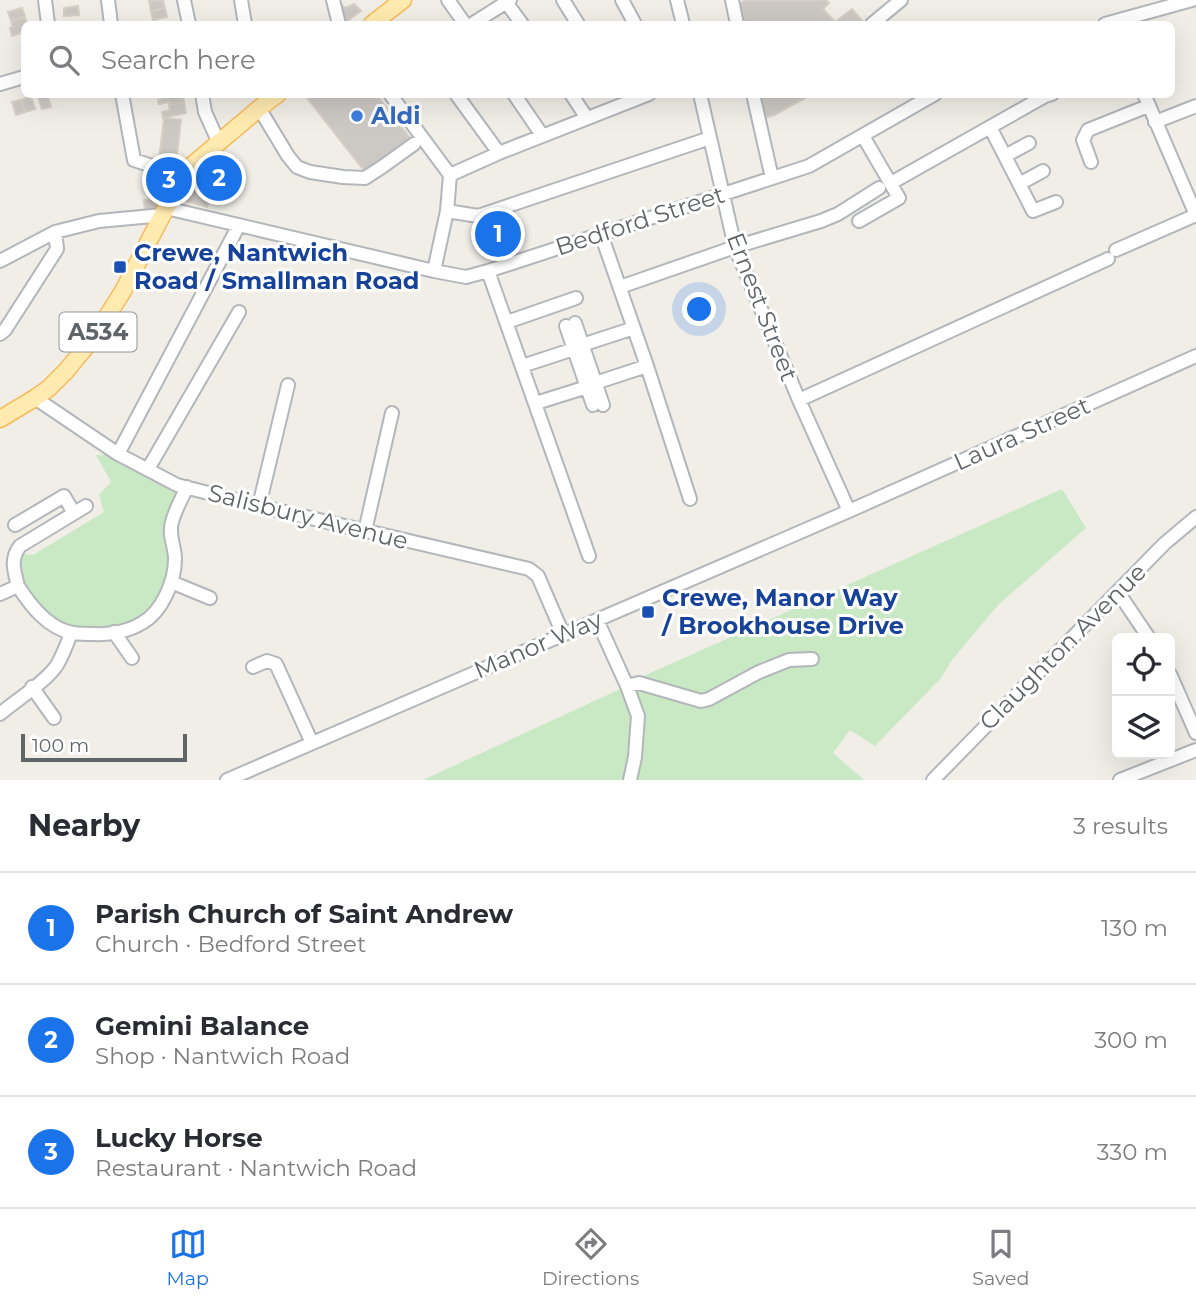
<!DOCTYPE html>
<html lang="en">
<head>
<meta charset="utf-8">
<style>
	:root { --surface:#fff; --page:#f7f7f7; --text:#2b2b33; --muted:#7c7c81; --line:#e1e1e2; --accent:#1a73e8 }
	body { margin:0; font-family:Montserrat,sans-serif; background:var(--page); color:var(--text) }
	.controls { position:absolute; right:21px; bottom:21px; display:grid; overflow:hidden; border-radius:10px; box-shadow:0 7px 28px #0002 }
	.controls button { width:63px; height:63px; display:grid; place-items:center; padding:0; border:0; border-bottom:2px solid var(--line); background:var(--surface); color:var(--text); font:35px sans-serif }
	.scale { position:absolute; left:21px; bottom:18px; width:166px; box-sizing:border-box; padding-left:7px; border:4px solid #5f6468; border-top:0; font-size:19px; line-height:24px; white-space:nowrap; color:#5f6468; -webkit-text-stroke:5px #fff; paint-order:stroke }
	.you { position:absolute; left:700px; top:310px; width:24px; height:24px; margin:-18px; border:5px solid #fff; border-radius:50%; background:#1a73e8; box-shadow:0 0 0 10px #1a73e833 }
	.badge { display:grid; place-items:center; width:46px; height:46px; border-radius:50%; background:var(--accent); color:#fff; font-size:23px; font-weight:700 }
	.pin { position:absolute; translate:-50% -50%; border:4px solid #fff; box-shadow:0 2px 7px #0006 }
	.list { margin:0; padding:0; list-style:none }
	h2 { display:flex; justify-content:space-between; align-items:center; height:91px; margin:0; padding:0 28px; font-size:30px }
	h2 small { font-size:23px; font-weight:400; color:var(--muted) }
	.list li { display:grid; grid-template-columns:46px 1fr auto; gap:21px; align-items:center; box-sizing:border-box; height:112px; padding:0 28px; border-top:2px solid var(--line) }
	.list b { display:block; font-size:26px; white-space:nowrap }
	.list p { margin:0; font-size:23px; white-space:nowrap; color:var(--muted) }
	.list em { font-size:23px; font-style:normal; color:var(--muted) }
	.icon { flex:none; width:38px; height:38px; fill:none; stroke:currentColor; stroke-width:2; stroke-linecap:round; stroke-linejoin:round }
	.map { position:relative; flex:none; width:1196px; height:780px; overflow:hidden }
	.search { position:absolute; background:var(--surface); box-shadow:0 7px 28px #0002; left:21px; right:21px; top:21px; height:77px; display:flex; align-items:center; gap:18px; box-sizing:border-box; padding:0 24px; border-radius:10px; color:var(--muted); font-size:26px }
	.sheet { height:427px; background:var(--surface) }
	nav { display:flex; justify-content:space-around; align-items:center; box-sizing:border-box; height:98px; border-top:2px solid var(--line); background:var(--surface); font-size:19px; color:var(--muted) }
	nav a { display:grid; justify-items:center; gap:4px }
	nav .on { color:var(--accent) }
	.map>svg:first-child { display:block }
	.green { fill:#c8e9c4 }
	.building { fill:#ccc9c5; stroke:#d7cfc5; stroke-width:2 }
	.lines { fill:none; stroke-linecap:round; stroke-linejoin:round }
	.minor-casing { stroke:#b3b6ba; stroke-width:16 }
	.major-casing { stroke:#f7bb5b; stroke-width:19 }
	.minor { stroke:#fff; stroke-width:12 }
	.major { stroke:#ffeaaf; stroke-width:16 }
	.shop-dot { fill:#3f7fe0; stroke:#fff; stroke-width:2.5 }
	.transit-dot { fill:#1a4fb4; stroke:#fff; stroke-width:2.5 }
	.labels { text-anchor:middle; stroke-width:6; stroke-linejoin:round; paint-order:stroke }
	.shield { fill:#fff; stroke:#8f9295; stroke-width:2 }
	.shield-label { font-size:23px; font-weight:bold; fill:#5f6468 }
	.shop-label { font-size:24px; font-weight:bold; fill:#366cbe; stroke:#fff; text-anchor:start }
	.street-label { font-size:24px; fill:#5f6468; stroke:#fff }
	.transit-label { font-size:24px; font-weight:bold; fill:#164399; stroke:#fff; text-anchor:start }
</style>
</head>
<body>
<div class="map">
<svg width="1196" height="780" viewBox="0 0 1196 780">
	<rect width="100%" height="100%" fill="#f1eee8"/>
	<path class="green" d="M 118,454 L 187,487 L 171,523 L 171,582 L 142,623 L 71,633 L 37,612 L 18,586 L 14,553 L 33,555 L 104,512 L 99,495 L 111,482 L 96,455 Z
		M 1062,489 L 1086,528 L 998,605 L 952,660 L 941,678 L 875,746 L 850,730 L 833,753 L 864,780 L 423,780 L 627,686 L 639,678 Z"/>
	<path class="building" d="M 163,0 L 165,8 L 151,11 L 149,1 Z
		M 745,0 L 826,0 L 829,3 L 823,9 L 835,22 L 852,9 L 865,24 L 740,24 L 736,7 Z
		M 354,4 L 361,11 L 346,22 L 340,5 L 346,8 Z
		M 78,6 L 79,15 L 64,16 L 64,8 Z
		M 22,8 L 25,17 L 11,21 L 8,12 Z
		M 165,8 L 167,17 L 153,20 L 151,11 Z
		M 25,17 L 27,24 L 24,24 L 24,32 L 12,36 L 10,28 L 13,27 L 11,21 Z
		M 37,94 L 47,94 L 51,107 L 42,109 Z
		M 183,94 L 184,102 L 169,106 L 169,102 L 159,104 L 158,100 Z
		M 304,94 L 376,94 L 410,138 L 366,173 Z
		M 757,94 L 812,94 L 774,115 L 763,118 Z
		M 31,96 L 35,109 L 25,112 L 21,100 Z
		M 21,100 L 25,112 L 16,115 L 12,102 Z
		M 184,102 L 186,113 L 163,118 L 162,112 L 170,110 L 169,106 Z
		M 164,118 L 181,120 L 176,162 L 159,160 Z
		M 190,188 L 211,195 L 207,207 L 186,201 Z
		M 156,194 L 166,199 L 159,211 L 145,213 L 144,200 L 152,199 Z
		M 512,212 L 524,239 L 484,256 L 473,228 Z"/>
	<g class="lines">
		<g class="minor-casing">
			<path id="minor" d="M 45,0 L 48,24
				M 108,0 L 111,24
				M 184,0 L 189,24
				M 241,0 L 245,24
				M 333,0 L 339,24
				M 448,0 L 465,24
				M 563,0 L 578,24
				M 622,0 L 635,24
				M 677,0 L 683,24
				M 732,0 L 737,24
				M 506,2 L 522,24
				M 472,24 L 510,0
				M 872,24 L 901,0
				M 1105,24 L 1192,0
				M 0,84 L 24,77
				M 122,94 L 134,160 L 185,177
				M 202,94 L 205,112 L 219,143
				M 390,94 L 450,175 L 447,211 L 434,271
				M 456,94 L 499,153
				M 514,94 L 542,135
				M 571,94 L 587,118
				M 700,94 L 735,247 L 799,400 L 849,511
				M 753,94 L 772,178
				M 1144,94 L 1196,215
				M 259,108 L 288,156 L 297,167 L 310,172 L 343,177 L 365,178 L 382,167 L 414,144
				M 1155,122 L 1196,106
				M 990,127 L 1033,211 L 1056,202
				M 1005,156 L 1029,143
				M 1091,162 L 1083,140 L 1088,130 L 1148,106
				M 450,175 L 499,153 L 649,94
				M 891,183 L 1045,96 L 1052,94
				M 1019,184 L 1043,171
				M 166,208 L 434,271 L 466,277 L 488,271 L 809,166 L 935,94
				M 447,211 L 478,216 L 710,138
				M 859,221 L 899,198 L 863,136
				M 601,234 L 647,366 L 690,499
				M 1116,250 L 1196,215
				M 0,261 L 55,232 L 99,221 L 163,215
				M 488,271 L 589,556
				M 620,287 L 735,247 L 821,221 L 838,214 L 879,188
				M 507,322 L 576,298
				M 575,323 L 603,405
				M 566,326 L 593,405
				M 0,334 L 5,330 L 57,249 L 55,232
				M 582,345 L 634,328
				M 522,366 L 574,349
				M 595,383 L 647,366
				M 35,398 L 118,454 L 177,485 L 259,506 L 529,569 L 538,576 L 563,634
				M 799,400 L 1108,259
				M 536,403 L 587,387
				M 118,454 L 239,225
				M 148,469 L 239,312
				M 259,506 L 288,385
				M 15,525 L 64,496 L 74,513
				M 365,531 L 392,413
				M 171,582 L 210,598
				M 18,586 C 14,570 10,559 20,546 L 86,506
				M 1118,592 L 1149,638
				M 0,594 L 18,586 C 30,605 48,629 73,633 C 80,634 88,634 95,634 C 110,635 129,631 142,623 C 162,612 175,581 175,559 C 175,546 168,535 172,522 C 175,510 182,498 187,487
				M 597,620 L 627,686 L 638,716 L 635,757 L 630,780
				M 114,632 L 132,658
				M 253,667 L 267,661 L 276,664 L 312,743
				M 1170,674 L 1196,733
				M 627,686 L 639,683 L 701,701 L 709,699 L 759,672 L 789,660 L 812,659
				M 32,687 L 54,718
				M 0,714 C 16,700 46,682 57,665 C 63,655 67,644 71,633
				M 227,780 L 849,511 L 1196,356
				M 933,780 L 1164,544 L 1196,517
				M 1120,780 L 1196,750"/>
		</g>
		<g class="major-casing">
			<path id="major" d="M 372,24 L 403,0
				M 0,419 L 35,398 L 49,388 L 66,371 L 94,337 L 123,291 L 166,208 L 191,166 L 262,106 L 278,94"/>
		</g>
		<use href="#minor" class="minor"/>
		<use href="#major" class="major"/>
	</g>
	<circle class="shop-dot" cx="357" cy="116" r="7"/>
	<g class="transit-dot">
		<rect x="113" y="260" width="14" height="14" rx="3.5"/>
		<rect x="641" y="605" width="14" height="14" rx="3.5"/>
	</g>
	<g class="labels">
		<rect class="shield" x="59.5" y="312.5" width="77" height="39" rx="5"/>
		<g class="shield-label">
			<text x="98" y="340">A534</text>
		</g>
		<g class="shop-label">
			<text x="371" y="124">Aldi</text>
		</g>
		<g class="street-label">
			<text transform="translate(640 221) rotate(-18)" y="8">Bedford Street</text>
			<text transform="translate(762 307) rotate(69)" y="8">Ernest Street</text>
			<text transform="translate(1022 434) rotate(-24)" y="8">Laura Street</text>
			<text transform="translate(308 517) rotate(14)" y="8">Salisbury Avenue</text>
			<text transform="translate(538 645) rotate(-23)" y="8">Manor Way</text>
			<text transform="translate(1063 647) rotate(-45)" y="8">Claughton Avenue</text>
		</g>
		<g class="transit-label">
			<text x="134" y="261">Crewe, Nantwich<tspan x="134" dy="28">Road / Smallman Road</tspan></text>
			<text x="662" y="606">Crewe, Manor Way<tspan x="662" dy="28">/ Brookhouse Drive</tspan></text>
		</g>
	</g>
</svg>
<div class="controls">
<button><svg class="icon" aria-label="locate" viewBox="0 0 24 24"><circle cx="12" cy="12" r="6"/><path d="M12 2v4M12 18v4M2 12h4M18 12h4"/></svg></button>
<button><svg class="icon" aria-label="layers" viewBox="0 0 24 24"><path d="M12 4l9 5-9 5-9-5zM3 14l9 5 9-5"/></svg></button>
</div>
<div class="scale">100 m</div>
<div class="you"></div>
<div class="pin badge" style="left:498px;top:234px">1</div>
<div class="pin badge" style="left:219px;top:178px">2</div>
<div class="pin badge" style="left:169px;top:180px">3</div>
<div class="search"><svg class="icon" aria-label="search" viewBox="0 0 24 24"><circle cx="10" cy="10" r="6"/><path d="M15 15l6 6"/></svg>Search here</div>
</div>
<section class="sheet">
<h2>Nearby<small>3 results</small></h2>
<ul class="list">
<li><span class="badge">1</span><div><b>Parish Church of Saint Andrew</b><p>Church · Bedford Street</p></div><em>130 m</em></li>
<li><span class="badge">2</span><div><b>Gemini Balance</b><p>Shop · Nantwich Road</p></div><em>300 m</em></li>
<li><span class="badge">3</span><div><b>Lucky Horse</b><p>Restaurant · Nantwich Road</p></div><em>330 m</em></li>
</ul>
</section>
<nav>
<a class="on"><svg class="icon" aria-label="map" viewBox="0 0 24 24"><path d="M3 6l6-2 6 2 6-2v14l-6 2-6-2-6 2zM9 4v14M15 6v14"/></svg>Map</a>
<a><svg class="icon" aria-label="directions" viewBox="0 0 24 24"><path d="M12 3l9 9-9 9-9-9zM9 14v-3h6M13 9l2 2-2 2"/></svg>Directions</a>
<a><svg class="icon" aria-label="saved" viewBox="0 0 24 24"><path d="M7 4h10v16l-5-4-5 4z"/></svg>Saved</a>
</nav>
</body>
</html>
